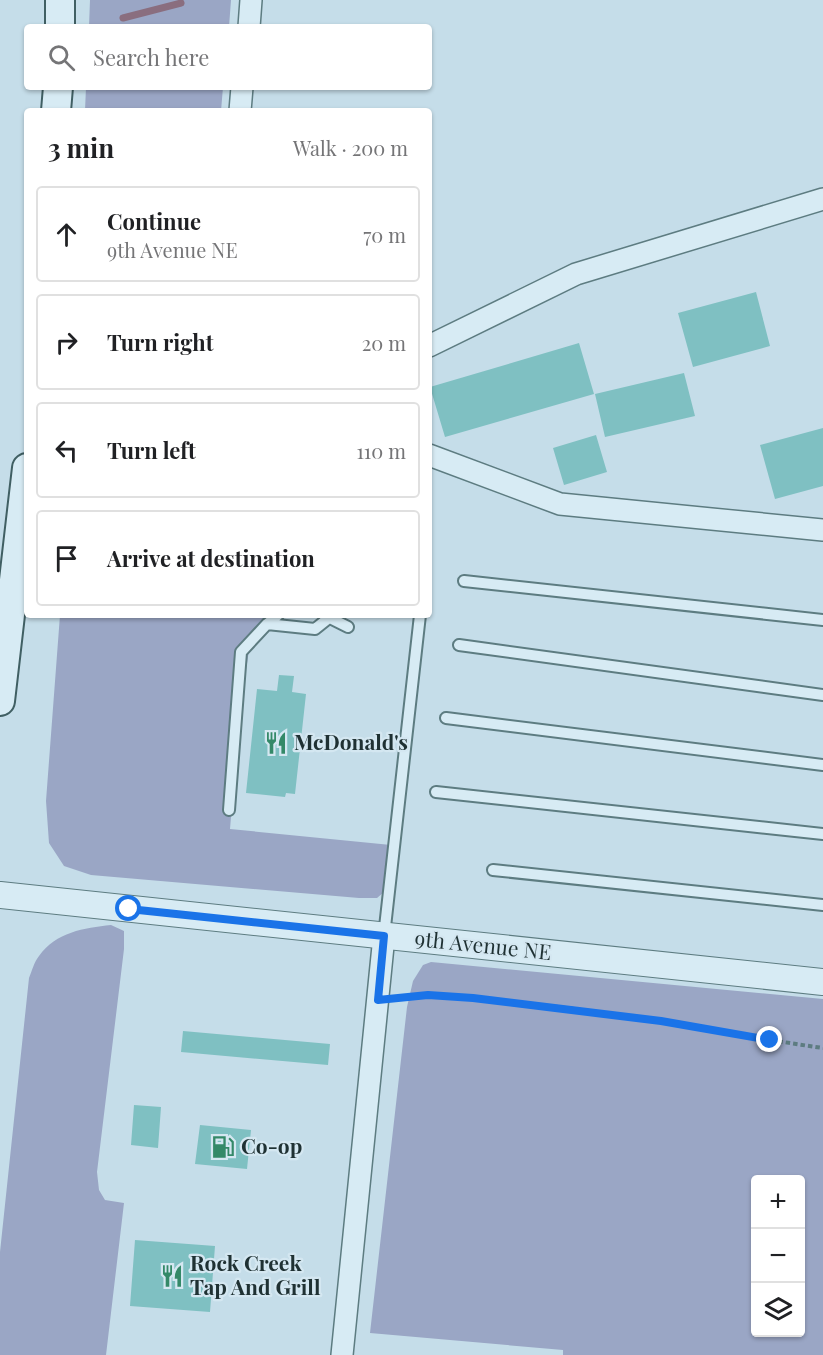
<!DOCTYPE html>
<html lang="en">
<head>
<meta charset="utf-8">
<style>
	:root { --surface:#fff; --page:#f6f6f6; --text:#202124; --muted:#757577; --line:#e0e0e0 }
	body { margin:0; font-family:"Playfair Display",serif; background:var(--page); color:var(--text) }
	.controls { position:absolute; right:18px; bottom:18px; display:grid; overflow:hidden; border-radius:6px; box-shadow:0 2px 4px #0004 }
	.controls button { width:54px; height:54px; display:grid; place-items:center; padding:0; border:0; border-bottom:2px solid var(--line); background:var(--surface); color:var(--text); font:30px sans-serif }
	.stop { position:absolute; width:18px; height:18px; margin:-14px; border:4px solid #1a73e8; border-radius:50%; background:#fff }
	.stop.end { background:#1a73e8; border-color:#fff; box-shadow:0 2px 6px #0008 }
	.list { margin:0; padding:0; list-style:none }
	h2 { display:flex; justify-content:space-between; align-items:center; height:78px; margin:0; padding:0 24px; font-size:26px }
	h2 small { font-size:20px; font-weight:400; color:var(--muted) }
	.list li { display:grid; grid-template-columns:39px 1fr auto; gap:18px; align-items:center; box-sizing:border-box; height:96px; margin:0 12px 12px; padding:0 12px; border:2px solid var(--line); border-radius:6px }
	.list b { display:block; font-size:22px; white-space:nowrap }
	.list p { margin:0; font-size:20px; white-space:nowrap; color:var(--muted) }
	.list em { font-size:20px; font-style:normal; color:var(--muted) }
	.icon { flex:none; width:33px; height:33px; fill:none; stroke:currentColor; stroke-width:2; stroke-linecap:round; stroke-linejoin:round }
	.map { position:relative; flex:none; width:823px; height:1355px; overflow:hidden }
	.search { position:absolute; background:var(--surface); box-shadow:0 2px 4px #0004; left:24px; top:24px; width:408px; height:66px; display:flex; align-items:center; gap:15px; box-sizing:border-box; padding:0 21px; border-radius:6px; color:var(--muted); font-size:22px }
	.panel { position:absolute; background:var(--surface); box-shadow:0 2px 4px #0004; left:24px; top:108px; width:408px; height:510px; border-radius:6px }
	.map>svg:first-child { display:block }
	.green { fill:#9aa6c5; fill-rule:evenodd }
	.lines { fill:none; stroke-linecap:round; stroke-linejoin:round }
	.stream { stroke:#8a6e7f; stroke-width:7 }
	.building { fill:#7fc0c2 }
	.service-casing { stroke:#5d7c81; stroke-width:14 }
	.minor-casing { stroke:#5d7c81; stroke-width:24 }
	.tertiary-casing { stroke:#5d7c81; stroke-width:28 }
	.secondary-casing { stroke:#405f63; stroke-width:32 }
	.path { stroke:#5d7c81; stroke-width:4; stroke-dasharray:4.5 3; stroke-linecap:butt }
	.service { stroke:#d7ebf4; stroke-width:10 }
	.minor { stroke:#d7ebf4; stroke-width:21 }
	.tertiary { stroke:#d7ebf4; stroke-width:26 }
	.secondary { stroke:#d7ebf4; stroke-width:28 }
	.route { stroke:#1a73e8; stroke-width:8 }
	.labels { text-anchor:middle; stroke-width:4.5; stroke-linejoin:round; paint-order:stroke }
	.poi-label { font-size:21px; font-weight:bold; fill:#1f3133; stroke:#d4e7f1; text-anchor:start }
	.street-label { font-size:21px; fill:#1f3133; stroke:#d4e7f1 }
</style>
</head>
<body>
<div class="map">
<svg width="823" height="1355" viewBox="0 0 823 1355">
	<rect width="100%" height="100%" fill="#c5dde9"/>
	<path class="green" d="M 90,0 L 231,0 L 229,27 L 89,27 Z
		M 86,87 L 223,87 L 221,111 L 85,111 Z
		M 60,615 L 267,615 L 249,650 L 239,719 L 230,829 L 391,845 L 384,892 L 377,898 L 359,898 L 91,875 L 64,866 L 49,843 L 46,801 Z
		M 111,925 L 124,931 L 124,949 L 97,1172 L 99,1190 L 105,1200 L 124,1203 L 106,1355 L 0,1355 L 0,1252 L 29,978 C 32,971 34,962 39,956 C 56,932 84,928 111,925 Z
		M 431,962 L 823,999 L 823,1355 L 563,1355 L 563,1350 L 370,1333 L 407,1007 L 413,981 L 423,965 ZM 756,1180 L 800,1180 L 800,1332 L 756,1332 Z"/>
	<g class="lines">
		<path class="stream" d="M 123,18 L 181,3"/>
	</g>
	<path class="building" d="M 756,292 L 770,346 L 693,367 L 678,313 Z
		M 579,343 L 594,394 L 445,437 L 430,387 Z
		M 684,373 L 695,416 L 605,437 L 595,394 Z
		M 823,428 L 823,486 L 775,499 L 760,445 Z
		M 596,435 L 607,472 L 564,485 L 553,448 Z
		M 279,675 L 294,676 L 292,692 L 306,694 L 295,794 L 286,793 L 285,797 L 246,793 L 257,689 L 277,691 Z
		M 183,1031 L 330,1044 L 328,1065 L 181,1052 Z
		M 134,1105 L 161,1107 L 158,1148 L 131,1145 Z
		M 200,1125 L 251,1130 L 247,1169 L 195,1164 Z
		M 135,1240 L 215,1246 L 210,1312 L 130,1306 Z"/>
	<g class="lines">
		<g class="service-casing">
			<path id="service" d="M 464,581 L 823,620
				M 324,615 L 348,627
				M 267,624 L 315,629 L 330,617
				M 459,645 L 823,695
				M 446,718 L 823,765
				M 436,792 L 823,834
				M 229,810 L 241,652 L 267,624 L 278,615
				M 493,870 L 823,905
				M 384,936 L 420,615"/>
		</g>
		<g class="minor-casing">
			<path id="minor" d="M 249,27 L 251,0
				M 240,111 L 242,87
				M 429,346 L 576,274 L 823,199
				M 429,455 L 560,504 L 823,530
				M 342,1355 L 384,936"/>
		</g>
		<g class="tertiary-casing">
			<path id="tertiary" d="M 0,895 L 823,982"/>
		</g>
		<g class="secondary-casing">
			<path id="secondary" d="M 60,0 L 60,27
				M 56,111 L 58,87
				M 0,701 L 27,468"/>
		</g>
		<path class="path" d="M 399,998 C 443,994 487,999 531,1004 C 629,1014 725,1034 823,1048"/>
		<use href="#service" class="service"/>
		<use href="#minor" class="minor"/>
		<use href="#tertiary" class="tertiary"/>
		<use href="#secondary" class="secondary"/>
	</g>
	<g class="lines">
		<path class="route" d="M 129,909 L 384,936 L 378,1000 L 428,995 L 473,998 L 661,1021 L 770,1040"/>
	</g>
	<defs>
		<g id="restaurant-bare" transform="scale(1.8)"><path d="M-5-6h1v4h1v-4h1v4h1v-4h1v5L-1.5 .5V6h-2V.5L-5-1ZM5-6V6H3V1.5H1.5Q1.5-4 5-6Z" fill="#348968" stroke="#d4e7f1" stroke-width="2.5" paint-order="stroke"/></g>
		<g id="fuel-bare" transform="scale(1.8)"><path d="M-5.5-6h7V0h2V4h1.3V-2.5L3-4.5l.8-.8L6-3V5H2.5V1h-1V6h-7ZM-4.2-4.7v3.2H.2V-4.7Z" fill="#348968" stroke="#d4e7f1" stroke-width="2.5" paint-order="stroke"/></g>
	</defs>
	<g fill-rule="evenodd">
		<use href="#restaurant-bare" x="276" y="743"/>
		<use href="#fuel-bare" x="223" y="1147"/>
		<use href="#restaurant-bare" x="172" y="1276"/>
	</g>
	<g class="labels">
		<g class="poi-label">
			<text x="294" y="750">McDonald's</text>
			<text x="241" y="1154">Co-op</text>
			<text x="190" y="1271">Rock Creek<tspan x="190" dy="24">Tap And Grill</tspan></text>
		</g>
		<g class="street-label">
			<text transform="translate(483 946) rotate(6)" y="7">9th Avenue NE</text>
		</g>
	</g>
</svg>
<div class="controls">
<button>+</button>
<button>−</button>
<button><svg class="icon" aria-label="layers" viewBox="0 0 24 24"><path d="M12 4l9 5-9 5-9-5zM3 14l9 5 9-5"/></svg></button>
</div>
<div class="stop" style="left:129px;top:909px"></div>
<div class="stop end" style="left:770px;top:1040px"></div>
<div class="search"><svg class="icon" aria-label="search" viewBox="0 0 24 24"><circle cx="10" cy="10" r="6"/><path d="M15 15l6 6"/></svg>Search here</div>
<section class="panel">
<h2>3 min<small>Walk · 200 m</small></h2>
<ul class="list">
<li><svg class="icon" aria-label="ahead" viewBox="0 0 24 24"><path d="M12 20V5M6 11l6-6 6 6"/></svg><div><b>Continue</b><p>9th Avenue NE</p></div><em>70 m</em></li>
<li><svg class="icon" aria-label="right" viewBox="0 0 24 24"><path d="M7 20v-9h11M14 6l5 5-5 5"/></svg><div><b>Turn right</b></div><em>20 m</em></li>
<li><svg class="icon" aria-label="left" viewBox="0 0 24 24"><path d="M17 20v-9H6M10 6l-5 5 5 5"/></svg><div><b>Turn left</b></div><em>110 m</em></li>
<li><svg class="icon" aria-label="arrive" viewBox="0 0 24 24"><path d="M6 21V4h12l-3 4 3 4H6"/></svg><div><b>Arrive at destination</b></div></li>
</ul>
</section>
</div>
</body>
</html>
